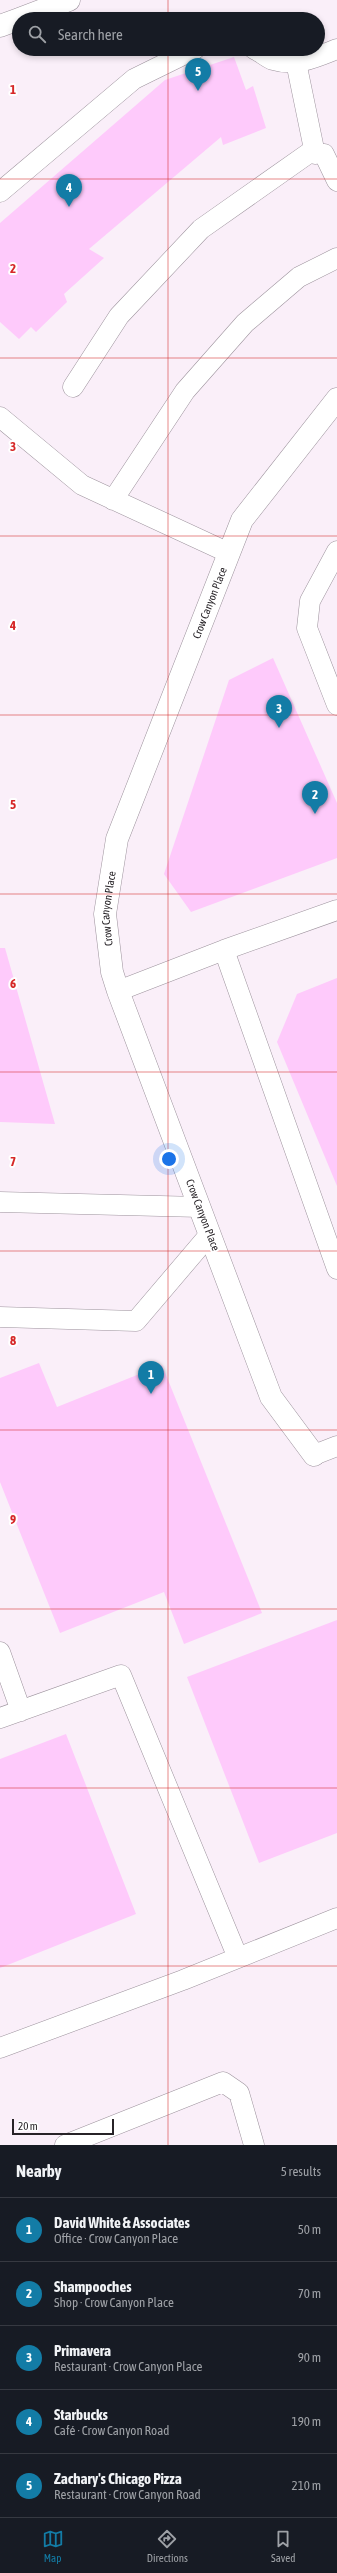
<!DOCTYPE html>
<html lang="en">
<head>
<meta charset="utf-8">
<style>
	:root { --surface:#171b24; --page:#20242c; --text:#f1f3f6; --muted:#9ea1a6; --line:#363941; --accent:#137ca6 }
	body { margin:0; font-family:"Asap Condensed",sans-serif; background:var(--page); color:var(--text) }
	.scale { position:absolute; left:12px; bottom:10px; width:102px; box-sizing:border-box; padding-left:4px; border:2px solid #272327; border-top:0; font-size:11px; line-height:14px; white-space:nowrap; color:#272327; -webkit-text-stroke:3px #fff; paint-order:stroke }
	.you { position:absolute; left:169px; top:1159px; width:14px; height:14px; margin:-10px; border:3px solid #fff; border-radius:50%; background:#1a73e8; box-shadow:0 0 0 6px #1a73e833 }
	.badge { display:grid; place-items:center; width:26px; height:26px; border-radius:50%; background:var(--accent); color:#fff; font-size:13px; font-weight:700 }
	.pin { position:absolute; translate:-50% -33px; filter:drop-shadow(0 1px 2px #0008) }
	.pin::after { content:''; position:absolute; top:21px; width:14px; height:12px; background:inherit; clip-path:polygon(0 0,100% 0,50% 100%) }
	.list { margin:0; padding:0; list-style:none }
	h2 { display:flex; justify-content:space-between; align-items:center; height:52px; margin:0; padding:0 16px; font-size:17px }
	h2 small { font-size:13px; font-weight:400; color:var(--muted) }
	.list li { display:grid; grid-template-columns:26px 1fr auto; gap:12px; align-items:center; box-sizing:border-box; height:64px; padding:0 16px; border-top:1px solid var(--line) }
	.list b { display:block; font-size:15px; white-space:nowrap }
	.list p { margin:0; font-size:13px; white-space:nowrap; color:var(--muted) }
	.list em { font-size:13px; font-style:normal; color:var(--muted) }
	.icon { flex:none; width:22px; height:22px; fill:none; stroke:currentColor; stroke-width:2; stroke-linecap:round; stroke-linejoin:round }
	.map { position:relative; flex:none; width:337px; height:2145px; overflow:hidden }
	.search { position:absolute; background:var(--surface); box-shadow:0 2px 6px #0003; left:12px; right:12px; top:12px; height:44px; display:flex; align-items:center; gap:10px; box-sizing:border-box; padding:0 14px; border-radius:22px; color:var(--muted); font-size:15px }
	.sheet { height:372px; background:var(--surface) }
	nav { display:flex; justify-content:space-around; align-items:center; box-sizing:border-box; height:56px; border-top:1px solid var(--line); background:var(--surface); font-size:11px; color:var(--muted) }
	nav a { display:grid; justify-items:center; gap:2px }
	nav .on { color:var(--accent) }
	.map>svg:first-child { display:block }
	.building { fill:#fecafb }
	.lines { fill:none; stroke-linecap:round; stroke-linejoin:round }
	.service-casing { stroke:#9d939d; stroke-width:21 }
	.minor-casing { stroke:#9d939d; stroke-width:23 }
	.secondary-casing { stroke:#9d939d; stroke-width:23 }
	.service { stroke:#fff; stroke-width:20 }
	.minor { stroke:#fff; stroke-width:22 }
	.secondary { stroke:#fff; stroke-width:22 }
	.grid { fill:none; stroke:#d62828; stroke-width:1; stroke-opacity:0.55 }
	.labels { text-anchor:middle; stroke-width:4; stroke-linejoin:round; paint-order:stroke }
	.street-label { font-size:11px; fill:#272327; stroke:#fff }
	.grid-label { font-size:13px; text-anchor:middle; font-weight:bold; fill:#d62828; stroke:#fff; stroke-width:4; stroke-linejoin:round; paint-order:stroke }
</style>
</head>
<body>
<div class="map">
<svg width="337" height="2145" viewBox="0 0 337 2145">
	<rect width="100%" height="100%" fill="#faeff9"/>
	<path class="building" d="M 234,57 L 246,90 L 253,86 L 266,128 L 223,145 L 221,137 L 89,249 L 104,258 L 64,294 L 67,302 L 36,332 L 31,327 L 19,339 L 0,322 L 0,223 L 165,80 Z
		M 273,658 L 337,803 L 337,858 L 191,912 L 164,874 L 229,680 Z
		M 0,948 L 5,948 L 55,1124 L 0,1122 Z
		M 337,978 L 337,1186 L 277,1042 L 297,994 Z
		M 39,1363 L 57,1407 L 162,1365 L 262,1613 L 184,1644 L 164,1592 L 60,1633 L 0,1482 L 0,1378 Z
		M 337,1620 L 337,1833 L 259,1863 L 187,1677 Z
		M 66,1734 L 136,1914 L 0,1968 L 0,1759 Z"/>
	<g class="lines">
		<g class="service-casing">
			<path id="service" d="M 254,49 C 261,52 267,58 273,60 C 296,67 317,57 337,49
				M 296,62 L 315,154
				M 0,192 L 134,79 L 195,49
				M 73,387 L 119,316 L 201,229 L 309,153 L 324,154 L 337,181
				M 0,417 L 82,485 L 229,553
				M 113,500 L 185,391 L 245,323 L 299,277 L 337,258
				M 337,551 L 310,601 L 307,628 L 337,705
				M 337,910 L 224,950 L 337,1269
				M 118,991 L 224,950
				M 0,1202 L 200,1207
				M 0,1317 L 136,1321 L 210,1234
				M 314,1455 L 337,1446
				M 0,1652 L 21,1711
				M 0,1718 L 121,1675 L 238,1958
				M 0,2048 L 183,1980 L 337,1918
				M 65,2145 L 223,2082 L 239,2093 L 254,2145"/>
		</g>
		<g class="minor-casing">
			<g id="minor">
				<path id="s1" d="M 314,1455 L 271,1397 L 118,991 L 112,972 L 105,914 L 117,839 L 242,520 L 337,399"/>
			</g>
		</g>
		<g class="secondary-casing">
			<path id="secondary" d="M 19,19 L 69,0
				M 0,26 L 19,19"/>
		</g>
		<use href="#service" class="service"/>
		<use href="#minor" class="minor"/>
		<use href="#secondary" class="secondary"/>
	</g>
	<path class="grid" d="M 168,0 L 168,19M 168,49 L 168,2145M 0,179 L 337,179M 0,358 L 337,358M 0,536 L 337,536M 0,715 L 337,715M 0,894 L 337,894M 0,1072 L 337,1072M 0,1251 L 337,1251M 0,1430 L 337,1430M 0,1609 L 337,1609M 0,1788 L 337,1788M 0,1966 L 337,1966"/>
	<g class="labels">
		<g class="street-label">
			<text dy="4" stroke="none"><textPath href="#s1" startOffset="914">Crow Canyon Place</textPath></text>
			<text dy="4" stroke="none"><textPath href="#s1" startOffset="590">Crow Canyon Place</textPath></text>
			<text transform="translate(203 1215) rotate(69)" y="4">Crow Canyon Place</text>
		</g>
	</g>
	<g class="grid-label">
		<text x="13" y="94">1</text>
		<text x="13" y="273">2</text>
		<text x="13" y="451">3</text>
		<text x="13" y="630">4</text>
		<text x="13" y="809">5</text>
		<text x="13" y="988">6</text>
		<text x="13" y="1166">7</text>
		<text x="13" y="1345">8</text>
		<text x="13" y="1524">9</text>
	</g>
</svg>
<div class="scale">20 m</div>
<div class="you"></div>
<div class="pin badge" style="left:151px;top:1394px">1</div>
<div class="pin badge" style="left:315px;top:814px">2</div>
<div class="pin badge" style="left:279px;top:728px">3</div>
<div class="pin badge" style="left:69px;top:207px">4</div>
<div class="pin badge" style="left:198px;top:91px">5</div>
<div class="search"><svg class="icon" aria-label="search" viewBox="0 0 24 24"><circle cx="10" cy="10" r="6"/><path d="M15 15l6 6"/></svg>Search here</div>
</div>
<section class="sheet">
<h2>Nearby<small>5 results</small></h2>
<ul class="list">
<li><span class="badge">1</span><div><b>David White &amp; Associates</b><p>Office · Crow Canyon Place</p></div><em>50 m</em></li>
<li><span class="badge">2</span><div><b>Shampooches</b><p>Shop · Crow Canyon Place</p></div><em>70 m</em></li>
<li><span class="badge">3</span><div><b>Primavera</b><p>Restaurant · Crow Canyon Place</p></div><em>90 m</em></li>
<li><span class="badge">4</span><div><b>Starbucks</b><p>Café · Crow Canyon Road</p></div><em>190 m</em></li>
<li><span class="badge">5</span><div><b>Zachary's Chicago Pizza</b><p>Restaurant · Crow Canyon Road</p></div><em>210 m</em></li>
</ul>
</section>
<nav>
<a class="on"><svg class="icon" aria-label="map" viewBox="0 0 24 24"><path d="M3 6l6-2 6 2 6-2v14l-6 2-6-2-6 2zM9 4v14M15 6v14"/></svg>Map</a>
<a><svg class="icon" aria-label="directions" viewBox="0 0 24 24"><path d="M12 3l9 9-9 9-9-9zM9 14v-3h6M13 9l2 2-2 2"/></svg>Directions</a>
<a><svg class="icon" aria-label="saved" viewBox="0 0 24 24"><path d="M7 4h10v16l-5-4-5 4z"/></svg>Saved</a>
</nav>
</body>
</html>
